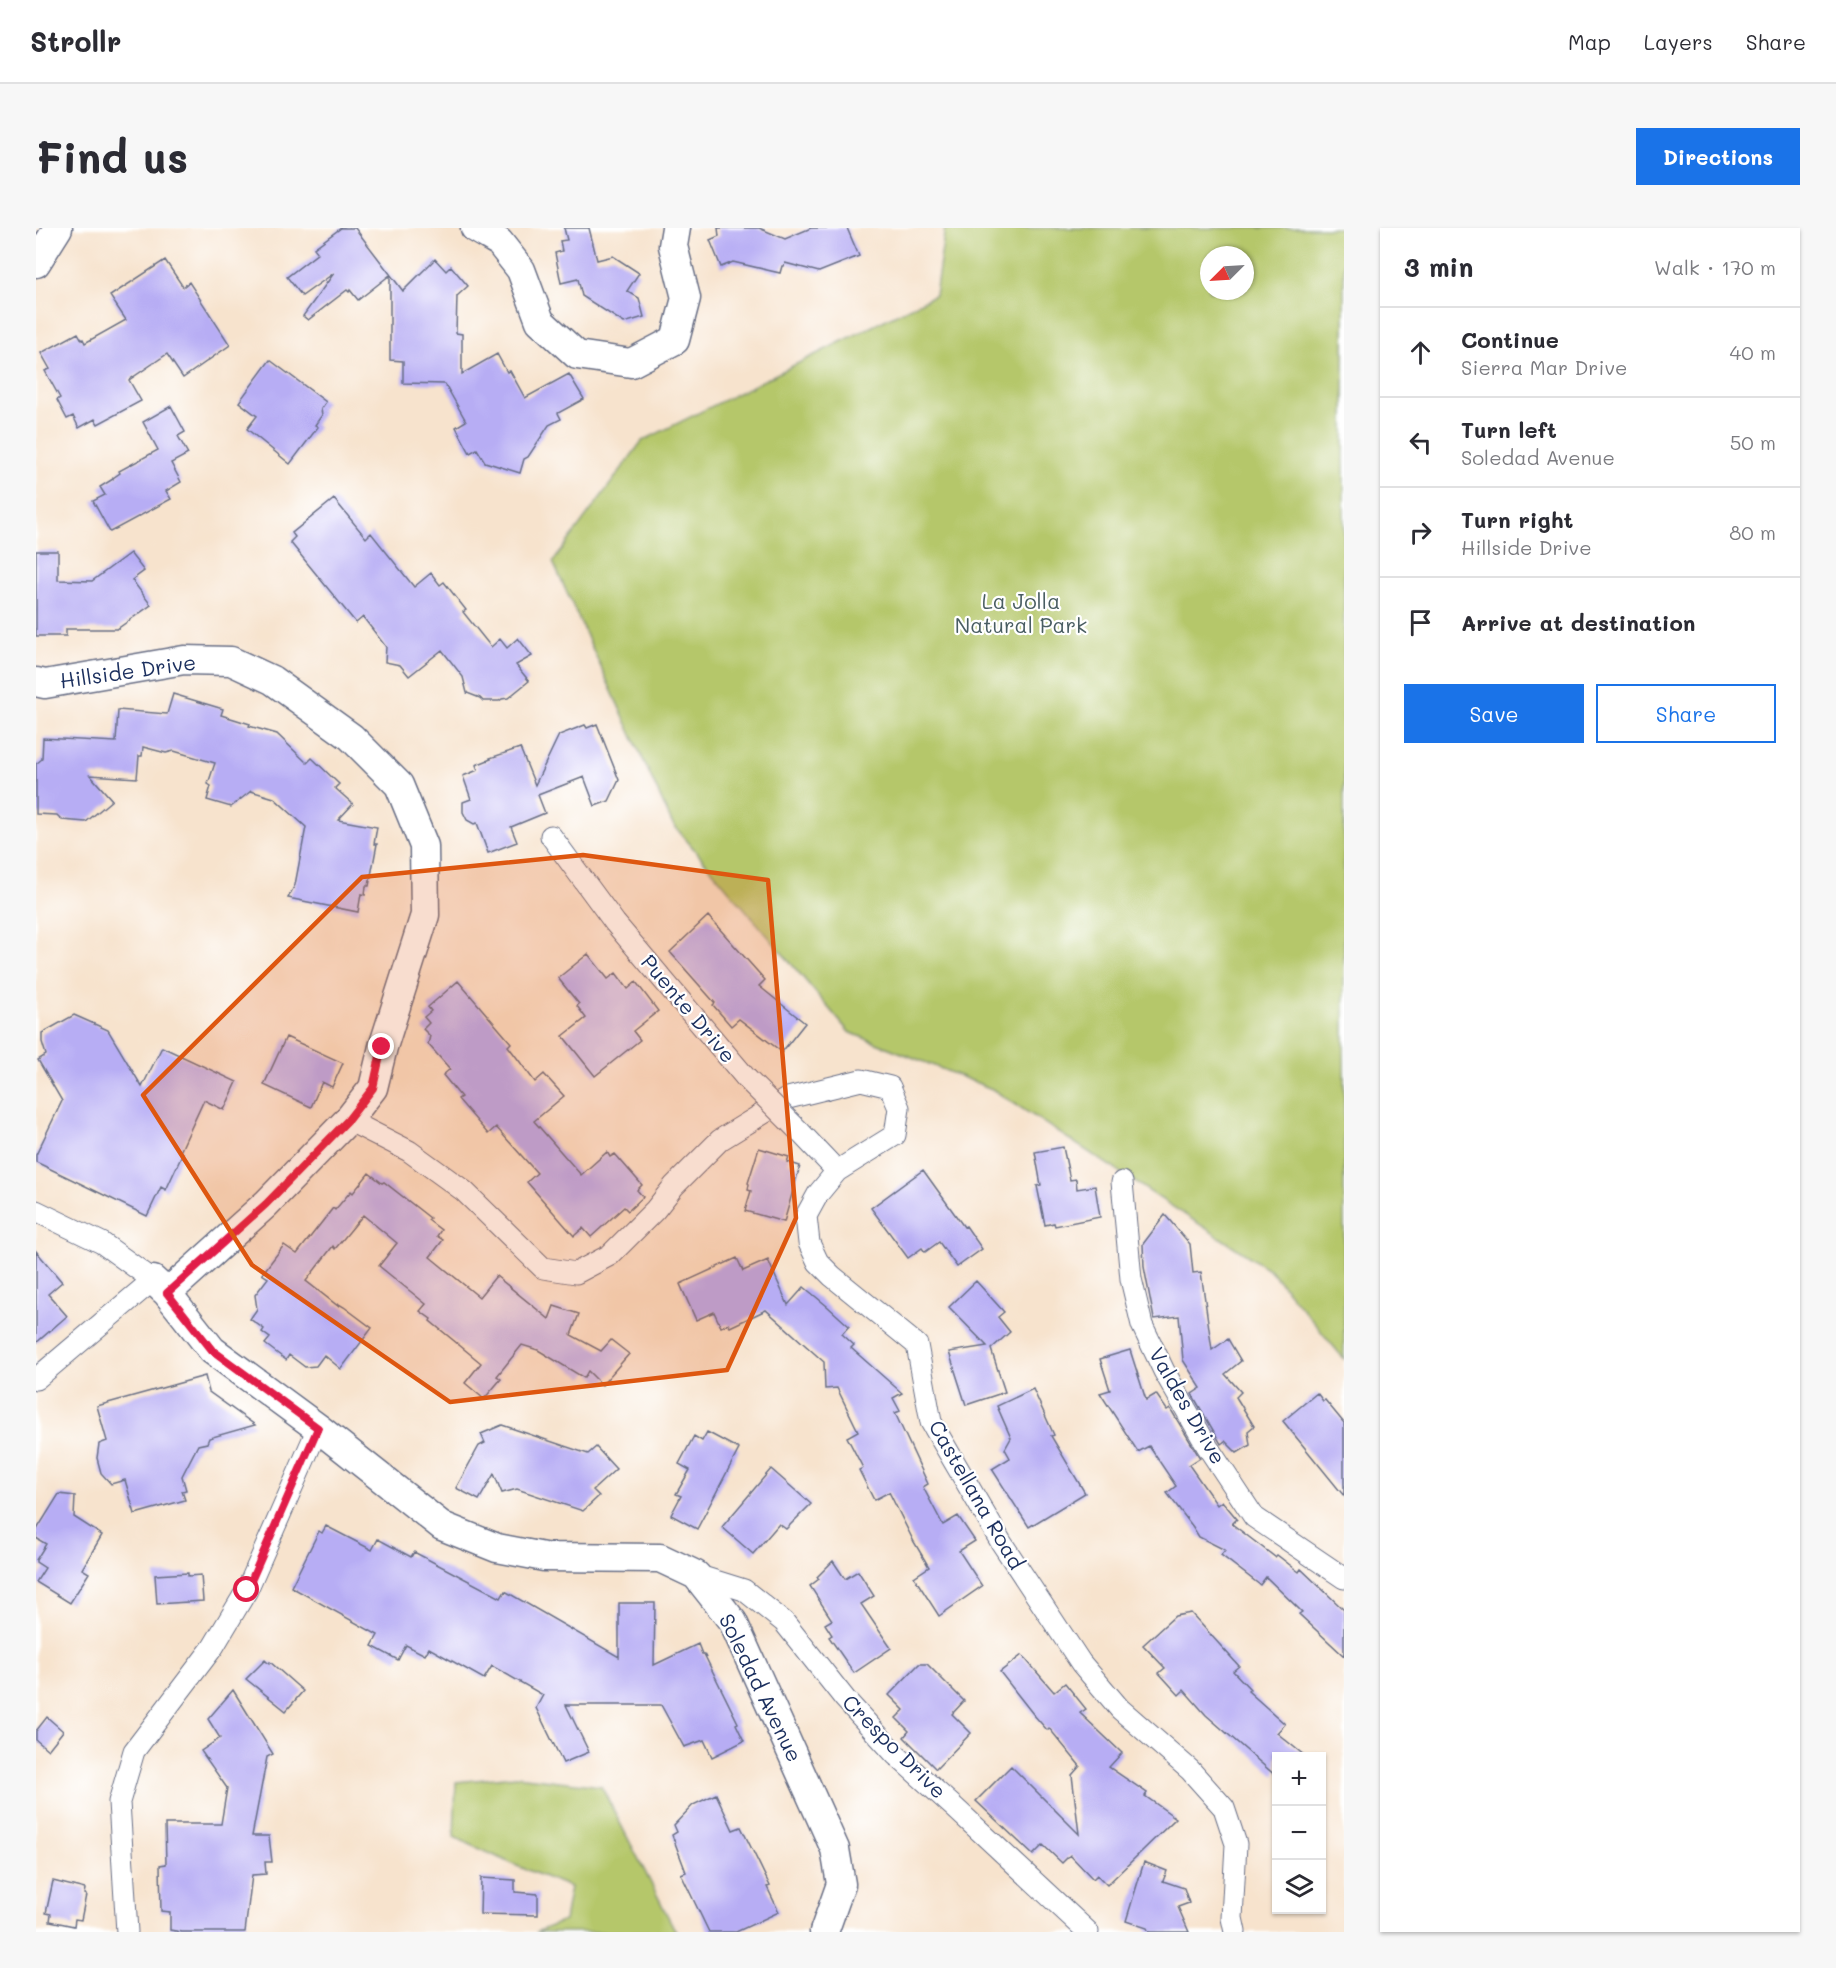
<!DOCTYPE html>
<html lang="en">
<head>
<meta charset="utf-8">
<style>
	:root { --surface:#fff; --page:#f7f7f7; --text:#2b2b33; --muted:#7c7c81; --line:#e1e1e2; --accent:#1a73e8 }
	body { margin:0; font-family:Mali,sans-serif; background:var(--page); color:var(--text) }
	.controls { position:absolute; right:18px; bottom:18px; display:grid; overflow:hidden; border-radius:0px; box-shadow:0 2px 4px #0004 }
	.controls button { width:54px; height:54px; display:grid; place-items:center; padding:0; border:0; border-bottom:2px solid var(--line); background:var(--surface); color:var(--text); font:30px sans-serif }
	.compass { position:absolute; left:1164px; top:18px; width:54px; height:54px; border-radius:50%; background:var(--surface); box-shadow:0 2px 4px #0004; rotate:246deg }
	.stop { position:absolute; width:18px; height:18px; margin:-14px; border:4px solid #e11d48; border-radius:50%; background:#fff }
	.stop.end { background:#e11d48; border-color:#fff; box-shadow:0 2px 6px #0008 }
	.list { margin:0; padding:0; list-style:none }
	h2 { display:flex; justify-content:space-between; align-items:center; height:78px; margin:0; padding:0 24px; font-size:26px }
	h2 small { font-size:20px; font-weight:400; color:var(--muted) }
	.list li { display:grid; grid-template-columns:39px 1fr auto; gap:18px; align-items:center; box-sizing:border-box; height:90px; padding:0 24px; border-top:2px solid var(--line) }
	.list b { display:block; font-size:22px; white-space:nowrap }
	.list p { margin:0; font-size:20px; white-space:nowrap; color:var(--muted) }
	.list em { font-size:20px; font-style:normal; color:var(--muted) }
	.actions { display:flex; gap:12px; padding:18px 24px }
	.actions a { flex:1; padding:14px 0; border:2px solid var(--accent); border-radius:0px; text-align:center; font-size:21px; color:var(--accent) }
	.actions .main { background:var(--accent); color:#fff }
	.icon { flex:none; width:33px; height:33px; fill:none; stroke:currentColor; stroke-width:2; stroke-linecap:round; stroke-linejoin:round }
	.map { position:relative; flex:none; width:1308px; height:1704px; overflow:hidden; border-radius:0px }
	header { display:flex; align-items:center; gap:36px; box-sizing:border-box; height:84px; padding:0 30px; background:var(--surface); border-bottom:2px solid var(--line) }
	header strong { font-size:28px }
	nav { display:flex; gap:33px; margin-inline-start:auto; font-size:21px }
	.intro { display:flex; align-items:center; justify-content:space-between; box-sizing:border-box; height:144px; padding:0 36px }
	h1 { margin:0; font-size:42px }
	.button { padding:15px 27px; border-radius:0px; background:var(--accent); color:#fff; font-size:21px; font-weight:700 }
	main { display:flex; gap:36px; padding:0 36px }
	aside { flex:1; background:var(--surface); border-radius:0px; box-shadow:0 2px 4px #0004 }
	.map>svg:first-child { display:block }
	.green { fill:#b5c76a; stroke:#687b64; stroke-width:1.5; fill-rule:evenodd }
	.building { fill:#b7adf4 }
	.lines { fill:none; stroke-linecap:round; stroke-linejoin:round }
	.street-casing { stroke:#686e85; stroke-width:23 }
	.secondary-casing { stroke:#686e85; stroke-width:31 }
	.street { stroke:#fff; stroke-width:21 }
	.secondary { stroke:#fff; stroke-width:28 }
	.street-bridge-casing { stroke:#686e85; stroke-width:23; stroke-linecap:butt }
	.street-bridge { stroke:#fff; stroke-width:21 }
	.route { stroke:#e11d48; stroke-width:8 }
	.marked { fill:#de5710; fill-opacity:0.2; stroke:#de5710; stroke-width:4.5; stroke-linejoin:round }
	.labels { text-anchor:middle; stroke-width:4.5; stroke-linejoin:round; paint-order:stroke }
	.park-label { font-size:21px; fill:#495d62; stroke:#fff }
	.street-label { font-size:21px; fill:#1b2f5e; stroke:#fff }
</style>
</head>
<body>
<header>
<strong>Strollr</strong>
<nav><a>Map</a><a>Layers</a><a>Share</a></nav>
</header>
<div class="intro"><h1>Find us</h1><a class="button">Directions</a></div>
<main>
<div class="map">
<svg width="1308" height="1704" viewBox="0 0 1308 1704">
	<rect width="100%" height="100%" fill="#fff"/>
	<filter id="ink" filterUnits="userSpaceOnUse"><feTurbulence type="fractalNoise" baseFrequency=".0167" numOctaves="2"/><feDisplacementMap in="SourceGraphic" scale="12" xChannelSelector="R" yChannelSelector="G"/><feConvolveMatrix kernelMatrix="1 2 1 2 8 2 1 2 1" color-interpolation-filters="sRGB"/></filter>
	<filter id="wash" filterUnits="userSpaceOnUse"><feTurbulence type="fractalNoise" baseFrequency=".008" numOctaves="4" result="noise"/><feDisplacementMap in="SourceGraphic" scale="24" xChannelSelector="R" yChannelSelector="G"/><feGaussianBlur stdDeviation="1.35" result="paint"/><feColorMatrix in="noise" values="0 0 0 0 0 0 0 0 0 0 0 0 0 0 0 0 0 1.4 0 .05"/><feComposite in="paint" operator="in"/></filter>
	<g filter="url(#wash)">
		<rect width="100%" height="100%" fill="#f7e3cd"/>
		<path class="green" d="M 909,0 L 1308,0 L 1308,1131 L 1234,1042 L 956,861 L 813,804 L 636,595 L 517,334 L 606,213 L 899,67 ZM 1173,27 L 1209,27 L 1209,63 L 1173,63 Z
			M 480,1548 L 565,1558 L 640,1704 L 500,1704 L 528,1693 L 534,1659 L 481,1638 L 418,1609 L 420,1554 Z"/>
		<g id="blocks">
			<path class="building" d="M 305,0 L 319,0 L 367,63 L 399,31 L 410,43 L 415,38 L 432,58 L 421,68 L 420,105 L 426,106 L 426,146 L 461,126 L 471,144 L 474,143 L 489,170 L 533,146 L 548,171 L 522,185 L 525,191 L 513,197 L 492,229 L 488,231 L 484,245 L 449,234 L 441,221 L 434,225 L 420,199 L 430,193 L 409,156 L 367,155 L 367,133 L 354,132 L 354,47 L 322,72 L 314,62 L 313,64 L 311,62 L 272,92 L 267,88 L 298,45 L 266,68 L 251,49 L 282,25 L 278,20 Z
				M 528,0 L 553,0 L 561,32 L 577,28 L 603,45 L 591,63 L 603,70 L 608,89 L 588,95 L 546,68 L 542,51 L 525,55 L 519,25 L 526,23 L 524,13 L 531,12 Z
				M 682,0 L 723,0 L 749,11 L 775,0 L 811,0 L 823,28 L 783,44 L 749,35 L 748,38 L 746,38 L 744,45 L 697,34 L 685,39 L 674,12 L 683,8 Z
				M 129,32 L 147,59 L 153,54 L 194,117 L 147,150 L 131,126 L 93,152 L 105,173 L 62,196 L 59,191 L 43,200 L 37,188 L 31,191 L 21,172 L 24,170 L 9,143 L 14,141 L 5,125 L 42,105 L 46,112 L 47,111 L 49,115 L 90,92 L 74,68 Z
				M 234,132 L 290,174 L 285,181 L 286,187 L 279,197 L 282,199 L 254,236 L 211,201 L 221,188 L 203,174 Z
				M 135,178 L 149,204 L 142,208 L 152,226 L 135,235 L 145,254 L 130,263 L 135,271 L 74,304 L 57,273 L 69,267 L 64,259 L 77,251 L 77,250 L 84,245 L 83,243 L 122,222 L 107,194 Z
				M 298,271 L 330,310 L 335,305 L 378,359 L 395,345 L 404,357 L 408,354 L 430,382 L 427,384 L 455,419 L 464,411 L 471,420 L 482,410 L 496,428 L 480,437 L 493,453 L 472,470 L 466,471 L 463,473 L 447,473 L 444,470 L 431,465 L 427,449 L 406,422 L 373,448 L 364,437 L 349,434 L 350,419 L 327,389 L 320,395 L 254,314 L 259,309 L 256,305 Z
				M 0,323 L 22,323 L 22,352 L 56,353 L 94,325 L 108,343 L 96,352 L 115,377 L 81,401 L 30,401 L 30,408 L 0,408 Z
				M 137,466 L 187,481 L 185,487 L 214,496 L 213,498 L 241,506 L 271,535 L 276,530 L 303,556 L 299,560 L 317,576 L 302,592 L 341,599 L 338,616 L 341,616 L 333,658 L 330,658 L 329,667 L 325,666 L 322,684 L 252,670 L 259,657 L 270,599 L 238,570 L 215,563 L 195,579 L 171,572 L 175,558 L 172,556 L 179,535 L 138,523 L 130,525 L 107,519 L 106,528 L 103,528 L 101,550 L 54,547 L 76,572 L 50,594 L 26,592 L 21,587 L 0,586 L 0,536 L 6,531 L 7,510 L 80,514 L 82,482 L 131,486 Z
				M 561,496 L 583,552 L 573,573 L 559,578 L 548,549 L 502,567 L 509,585 L 475,599 L 481,614 L 452,625 L 441,595 L 438,596 L 431,592 L 427,584 L 427,574 L 435,571 L 427,548 L 442,542 L 440,537 L 455,531 L 454,530 L 484,520 L 499,557 L 523,507 L 549,497 L 551,500 Z
				M 672,688 L 729,752 L 723,758 L 769,795 L 746,824 L 703,791 L 695,798 L 677,777 L 679,775 L 634,724 Z
				M 552,726 L 572,751 L 580,745 L 592,761 L 600,754 L 622,783 L 597,803 L 604,812 L 559,848 L 527,808 L 550,790 L 541,778 L 543,776 L 522,750 Z
				M 422,753 L 475,815 L 472,818 L 499,854 L 508,846 L 528,868 L 498,893 L 545,947 L 571,924 L 574,929 L 579,926 L 606,957 L 601,962 L 607,969 L 592,983 L 588,979 L 555,1009 L 547,1000 L 538,1008 L 491,954 L 501,945 L 460,899 L 452,906 L 422,871 L 425,869 L 407,847 L 414,841 L 392,816 L 394,808 L 387,801 L 393,795 L 388,789 L 395,783 L 392,779 Z
				M 38,787 L 72,802 L 106,859 L 126,819 L 201,854 L 188,882 L 168,872 L 144,924 L 147,925 L 130,962 L 125,959 L 111,988 L 0,934 L 0,927 L 26,873 L 2,832 L 10,827 L 6,814 L 6,805 Z
				M 250,809 L 307,835 L 296,859 L 286,854 L 275,879 L 228,857 Z
				M 1027,919 L 1034,952 L 1040,951 L 1041,961 L 1059,958 L 1064,989 L 1019,998 L 1018,995 L 1009,997 L 1001,958 L 1005,957 L 999,924 Z
				M 723,920 L 753,929 L 751,934 L 764,938 L 748,994 L 709,983 L 715,963 L 712,962 L 713,956 L 712,955 Z
				M 887,942 L 928,999 L 930,998 L 946,1021 L 921,1039 L 903,1014 L 889,1024 L 886,1020 L 872,1030 L 835,980 Z
				M 333,945 L 346,955 L 348,954 L 394,990 L 392,992 L 405,1002 L 401,1008 L 407,1012 L 394,1029 L 443,1069 L 460,1048 L 513,1091 L 518,1078 L 543,1086 L 535,1107 L 565,1123 L 575,1112 L 593,1126 L 566,1157 L 552,1143 L 548,1150 L 502,1122 L 486,1117 L 461,1148 L 465,1151 L 448,1171 L 429,1155 L 445,1135 L 394,1093 L 395,1091 L 384,1083 L 390,1076 L 343,1038 L 361,1015 L 327,987 L 299,1021 L 297,1018 L 270,1053 L 302,1078 L 303,1076 L 308,1079 L 336,1100 L 305,1141 L 288,1127 L 280,1138 L 269,1139 L 253,1127 L 250,1132 L 229,1116 L 234,1110 L 226,1104 L 228,1101 L 214,1091 L 221,1081 L 219,1067 L 232,1050 L 226,1046 L 248,1017 L 261,1026 L 297,980 L 299,982 L 315,963 L 317,965 Z
				M 1129,987 L 1154,1016 L 1157,1045 L 1165,1044 L 1176,1122 L 1192,1111 L 1205,1133 L 1189,1146 L 1205,1164 L 1200,1169 L 1218,1198 L 1212,1203 L 1214,1217 L 1201,1225 L 1189,1213 L 1185,1216 L 1156,1166 L 1165,1160 L 1147,1132 L 1143,1088 L 1118,1091 L 1108,1039 L 1107,1016 Z
				M 0,1023 L 26,1054 L 12,1066 L 31,1088 L 0,1115 Z
				M 701,1030 L 707,1043 L 732,1032 L 752,1077 L 768,1059 L 791,1078 L 813,1098 L 806,1106 L 818,1117 L 815,1120 L 866,1165 L 857,1170 L 864,1183 L 859,1185 L 892,1256 L 887,1259 L 907,1297 L 922,1288 L 939,1313 L 923,1323 L 946,1358 L 903,1388 L 878,1349 L 893,1339 L 878,1314 L 853,1264 L 838,1272 L 823,1242 L 827,1240 L 811,1209 L 822,1203 L 801,1160 L 789,1161 L 788,1134 L 730,1082 L 694,1099 L 692,1096 L 685,1099 L 678,1084 L 660,1092 L 644,1056 Z
				M 940,1053 L 968,1084 L 962,1089 L 974,1104 L 955,1121 L 969,1164 L 930,1177 L 913,1124 L 951,1118 L 913,1079 Z
				M 1094,1122 L 1110,1172 L 1120,1166 L 1131,1182 L 1134,1180 L 1164,1230 L 1153,1237 L 1181,1277 L 1186,1273 L 1201,1291 L 1196,1296 L 1239,1329 L 1241,1327 L 1263,1344 L 1265,1341 L 1308,1382 L 1308,1428 L 1263,1386 L 1266,1384 L 1230,1349 L 1224,1357 L 1185,1327 L 1189,1322 L 1163,1309 L 1157,1299 L 1131,1265 L 1140,1258 L 1113,1218 L 1102,1224 L 1064,1165 L 1074,1162 L 1064,1131 Z
				M 169,1148 L 173,1164 L 219,1197 L 173,1210 L 171,1215 L 162,1217 L 146,1248 L 150,1262 L 146,1263 L 149,1272 L 99,1286 L 89,1252 L 75,1256 L 65,1245 L 61,1230 L 63,1216 L 71,1213 L 61,1178 Z
				M 997,1161 L 1018,1207 L 1015,1208 L 1049,1265 L 993,1299 L 956,1241 L 974,1230 L 969,1221 L 975,1210 L 961,1178 Z
				M 1281,1165 L 1287,1173 L 1289,1172 L 1308,1195 L 1308,1268 L 1247,1193 Z
				M 466,1197 L 552,1226 L 560,1219 L 580,1241 L 557,1262 L 563,1268 L 547,1283 L 481,1261 L 466,1265 L 458,1246 L 443,1272 L 420,1260 L 443,1218 L 449,1215 L 445,1206 Z
				M 671,1204 L 703,1221 L 661,1301 L 635,1287 L 645,1268 L 640,1266 L 654,1242 L 643,1236 L 658,1208 L 666,1213 Z
				M 735,1241 L 775,1276 L 750,1301 L 743,1296 L 717,1326 L 686,1299 Z
				M 23,1266 L 39,1268 L 38,1289 L 66,1307 L 46,1341 L 53,1345 L 34,1375 L 0,1354 L 9,1340 L 0,1334 L 0,1332 L 10,1316 L 0,1310 L 0,1303 Z
				M 290,1298 L 336,1322 L 342,1311 L 375,1329 L 378,1324 L 465,1370 L 469,1363 L 583,1429 L 583,1375 L 619,1375 L 618,1437 L 662,1416 L 666,1426 L 668,1426 L 702,1495 L 700,1496 L 708,1513 L 676,1529 L 668,1512 L 648,1519 L 625,1477 L 530,1477 L 553,1524 L 527,1535 L 500,1480 L 507,1467 L 456,1438 L 448,1451 L 393,1420 L 389,1427 L 370,1417 L 362,1432 L 336,1418 L 342,1407 L 255,1359 L 283,1303 L 286,1305 Z
				M 797,1333 L 809,1351 L 822,1343 L 838,1368 L 825,1376 L 855,1420 L 818,1445 L 793,1409 L 796,1407 L 789,1396 L 796,1392 L 774,1358 L 783,1351 L 781,1349 Z
				M 152,1345 L 152,1348 L 165,1347 L 167,1373 L 121,1376 L 119,1347 Z
				M 1155,1385 L 1203,1438 L 1197,1443 L 1214,1461 L 1212,1463 L 1249,1496 L 1241,1505 L 1269,1528 L 1240,1528 L 1240,1548 L 1170,1487 L 1148,1462 L 1143,1467 L 1123,1445 L 1129,1440 L 1107,1417 L 1139,1388 Z
				M 986,1427 L 1018,1464 L 1029,1455 L 1050,1481 L 1044,1485 L 1086,1525 L 1073,1539 L 1111,1565 L 1109,1568 L 1140,1590 L 1071,1657 L 1061,1647 L 1057,1651 L 1034,1627 L 1026,1635 L 1007,1617 L 997,1627 L 940,1573 L 975,1538 L 1043,1606 L 1036,1547 L 1044,1538 L 1013,1500 L 1011,1502 L 997,1486 L 964,1444 Z
				M 229,1432 L 233,1436 L 234,1434 L 267,1463 L 250,1483 L 210,1451 Z
				M 883,1436 L 891,1436 L 928,1473 L 916,1486 L 935,1505 L 900,1541 L 868,1509 L 873,1503 L 860,1490 L 868,1482 L 853,1467 Z
				M 197,1462 L 237,1526 L 231,1529 L 216,1608 L 233,1608 L 236,1634 L 229,1634 L 230,1646 L 216,1647 L 209,1704 L 146,1704 L 134,1702 L 134,1684 L 125,1683 L 124,1637 L 130,1636 L 129,1596 L 185,1596 L 191,1560 L 165,1523 L 184,1510 L 172,1491 Z
				M 11,1489 L 27,1503 L 12,1522 L 0,1512 L 0,1503 Z
				M 680,1566 L 697,1602 L 705,1599 L 734,1658 L 731,1659 L 743,1684 L 700,1704 L 673,1704 L 645,1646 L 650,1644 L 636,1607 L 641,1604 L 638,1597 L 657,1577 Z
				M 1108,1634 L 1131,1643 L 1127,1653 L 1148,1660 L 1153,1675 L 1142,1679 L 1153,1704 L 1113,1704 L 1111,1700 L 1090,1693 Z
				M 445,1650 L 479,1652 L 479,1664 L 502,1666 L 502,1687 L 444,1686 Z
				M 17,1653 L 49,1661 L 48,1666 L 50,1667 L 45,1692 L 39,1691 L 38,1698 L 14,1693 L 15,1686 L 10,1685 Z"/>
		</g>
	</g>
	<g filter="url(#ink)">
		<use href="#blocks" fill-opacity="0" stroke="#686e85" stroke-width="1.5"/>
		<g class="lines">
			<g class="street-casing">
				<path id="street" d="M 515,608 L 579,695 L 710,850
					M 312,892 L 373,923 L 428,963 L 507,1040 L 540,1045 L 574,1027 L 619,982 L 638,958 L 684,912 L 752,870 L 825,852 L 854,859 L 863,880 L 859,907 L 801,943 L 782,966 L 770,988 L 773,1015 L 782,1034 L 796,1048 L 881,1117 L 895,1194 L 965,1314 L 1045,1435 L 1084,1481 L 1154,1542 L 1188,1580 L 1200,1616 L 1196,1690 L 1199,1704
					M 764,904 L 801,943
					M 1086,954 L 1095,1051 L 1106,1097 L 1128,1143 L 1171,1218 L 1218,1289 L 1308,1350
					M 0,983 L 66,1015 L 117,1052 L 0,1151
					M 660,1347 L 708,1362 L 748,1394 L 809,1471 L 860,1527 L 919,1580 L 1052,1704
					M 91,1704 L 83,1574 L 98,1523 L 177,1419 L 211,1362 L 282,1200"/>
			</g>
			<g class="secondary-casing">
				<path id="secondary" d="M 439,0 L 463,14 L 485,42 L 504,93 L 541,127 L 595,135 L 639,112 L 650,70 L 637,18 L 640,0
					M 0,35 L 22,0
					M 0,454 L 9,456 L 148,432 L 195,433 L 236,452 L 315,509 L 363,557 L 388,618 L 389,687 L 347,819 L 337,860 L 312,892 L 230,976 L 131,1065
					M 117,1052 L 131,1065 L 176,1122 L 282,1200 L 406,1298 L 461,1320 L 508,1329 L 624,1330 L 660,1347 L 697,1394 L 799,1621 L 805,1656 L 788,1704"/>
			</g>
			<use href="#street" class="street"/>
			<use href="#secondary" class="secondary"/>
			<g class="street-bridge-casing">
				<path id="street-bridge" d="M 710,850 L 764,904"/>
			</g>
			<use href="#street-bridge" class="street-bridge"/>
		</g>
	</g>
	<g class="lines" filter="url(#ink)">
		<path class="route" d="M 211,1362 L 282,1200 L 176,1122 L 131,1065 L 230,976 L 312,892 L 337,860 L 346,819"/>
	</g>
	<path class="marked" d="M 547,627 L 732,652 L 760,990 L 691,1142 L 414,1174 L 216,1037 L 107,867 L 326,649 Z"/>
	<g class="labels">
		<g class="park-label">
			<text x="985" y="381">La Jolla<tspan x="985" dy="24">Natural Park</tspan></text>
		</g>
		<g class="street-label">
			<text transform="translate(92 444) rotate(-8)" y="7">Hillside Drive</text>
			<text transform="translate(652 781) rotate(50)" y="7">Puente Drive</text>
			<text transform="translate(1151 1178) rotate(60)" y="7">Valdes Drive</text>
			<text transform="translate(940 1267) rotate(60)" y="7">Castellana Road</text>
			<text transform="translate(724 1460) rotate(64)" y="7">Soledad Avenue</text>
			<text transform="translate(858 1519) rotate(45)" y="7">Crespo Drive</text>
		</g>
	</g>
</svg>
<div class="controls">
<button>+</button>
<button>−</button>
<button><svg class="icon" aria-label="layers" viewBox="0 0 24 24"><path d="M12 4l9 5-9 5-9-5zM3 14l9 5 9-5"/></svg></button>
</div>
<svg class="compass" viewBox="-18 -18 36 36"><path d="M0-13l5 13h-10z" fill="#e53935"/><path d="M0 13l5-13h-10z" fill="#7c7c81"/></svg>
<div class="stop" style="left:211px;top:1362px"></div>
<div class="stop end" style="left:346px;top:819px"></div>
</div>
<aside>
<h2>3 min<small>Walk · 170 m</small></h2>
<ul class="list">
<li><svg class="icon" aria-label="ahead" viewBox="0 0 24 24"><path d="M12 20V5M6 11l6-6 6 6"/></svg><div><b>Continue</b><p>Sierra Mar Drive</p></div><em>40 m</em></li>
<li><svg class="icon" aria-label="left" viewBox="0 0 24 24"><path d="M17 20v-9H6M10 6l-5 5 5 5"/></svg><div><b>Turn left</b><p>Soledad Avenue</p></div><em>50 m</em></li>
<li><svg class="icon" aria-label="right" viewBox="0 0 24 24"><path d="M7 20v-9h11M14 6l5 5-5 5"/></svg><div><b>Turn right</b><p>Hillside Drive</p></div><em>80 m</em></li>
<li><svg class="icon" aria-label="arrive" viewBox="0 0 24 24"><path d="M6 21V4h12l-3 4 3 4H6"/></svg><div><b>Arrive at destination</b></div></li>
</ul>
<div class="actions"><a class="main">Save</a><a>Share</a></div>
</aside>
</main>
</body>
</html>
